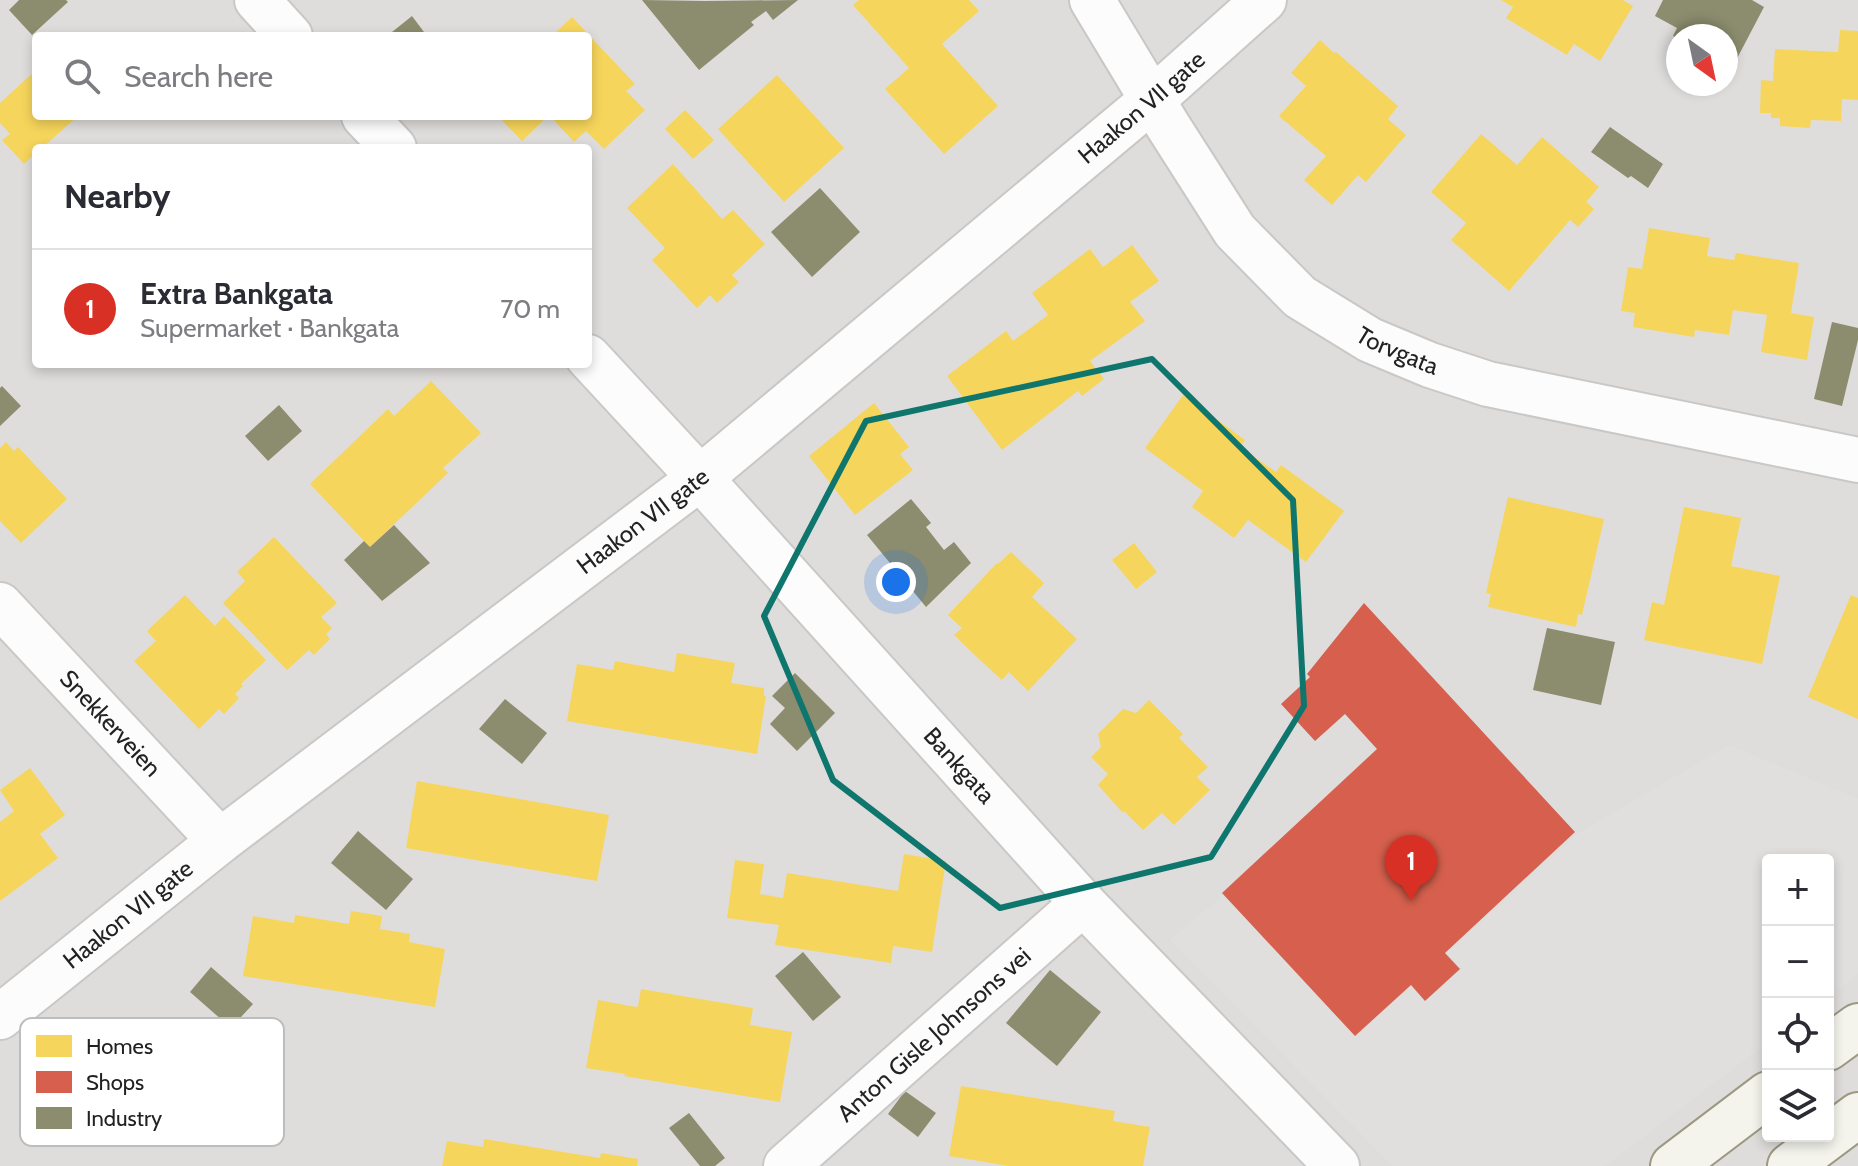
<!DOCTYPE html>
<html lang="en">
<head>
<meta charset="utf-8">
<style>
	:root { --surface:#fff; --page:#f7f7f7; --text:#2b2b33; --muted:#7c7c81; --line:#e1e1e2; --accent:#d93025 }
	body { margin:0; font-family:Cabin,sans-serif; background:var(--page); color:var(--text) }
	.controls { position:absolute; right:24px; bottom:24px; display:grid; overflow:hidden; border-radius:8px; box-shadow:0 4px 12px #0003 }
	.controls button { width:72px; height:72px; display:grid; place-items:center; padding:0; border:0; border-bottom:2px solid var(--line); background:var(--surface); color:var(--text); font:40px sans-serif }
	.compass { position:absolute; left:1666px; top:24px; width:72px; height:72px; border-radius:50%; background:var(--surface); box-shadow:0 4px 12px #0003; rotate:147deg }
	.you { position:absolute; left:896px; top:582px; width:28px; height:28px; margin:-20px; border:6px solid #fff; border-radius:50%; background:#1a73e8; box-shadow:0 0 0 12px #1a73e833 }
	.badge { display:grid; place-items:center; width:52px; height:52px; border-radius:50%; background:var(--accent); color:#fff; font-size:26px; font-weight:700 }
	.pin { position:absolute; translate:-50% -66px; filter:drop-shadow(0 2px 4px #0008) }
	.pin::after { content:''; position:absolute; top:42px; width:28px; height:24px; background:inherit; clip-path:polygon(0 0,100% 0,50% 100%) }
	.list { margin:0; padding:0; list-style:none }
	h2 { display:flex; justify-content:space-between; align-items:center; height:104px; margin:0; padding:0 32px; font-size:34px }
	h2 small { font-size:26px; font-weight:400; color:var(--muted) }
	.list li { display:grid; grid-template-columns:52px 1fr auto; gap:24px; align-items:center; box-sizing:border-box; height:120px; padding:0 32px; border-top:2px solid var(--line) }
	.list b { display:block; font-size:30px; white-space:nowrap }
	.list p { margin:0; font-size:26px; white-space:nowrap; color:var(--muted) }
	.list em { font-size:26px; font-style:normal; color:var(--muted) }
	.icon { flex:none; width:44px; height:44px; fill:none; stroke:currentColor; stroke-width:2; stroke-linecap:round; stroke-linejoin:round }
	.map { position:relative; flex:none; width:1858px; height:1166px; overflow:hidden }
	.search { position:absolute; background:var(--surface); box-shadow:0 4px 12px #0003; left:32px; top:32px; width:560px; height:88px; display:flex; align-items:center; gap:20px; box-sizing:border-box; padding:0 28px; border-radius:8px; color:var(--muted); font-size:30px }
	.panel { position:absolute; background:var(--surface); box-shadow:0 4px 12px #0003; left:32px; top:144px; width:560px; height:224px; border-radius:8px }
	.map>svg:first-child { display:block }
	.residential { fill:#dfdddc; fill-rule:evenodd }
	.parking { fill:#e0dfde }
	.homes { fill:#f6d55c }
	.shops { fill:#d6604d }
	.industry { fill:#8c8c6e }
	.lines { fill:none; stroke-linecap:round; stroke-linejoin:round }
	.street-casing { stroke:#c9c8c6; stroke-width:48 }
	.secondary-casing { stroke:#9a9982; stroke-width:48 }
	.street { stroke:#fdfcfc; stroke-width:44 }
	.secondary { stroke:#f4f4ed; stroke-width:44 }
	.marked { fill:none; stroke:#0f766e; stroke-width:6; stroke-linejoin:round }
	.labels { text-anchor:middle; stroke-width:8; stroke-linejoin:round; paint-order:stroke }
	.street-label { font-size:24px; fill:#222; stroke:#fff }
	.key { fill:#fff; stroke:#bdbdbd; stroke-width:2 }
	.key-label { font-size:22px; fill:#222 }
</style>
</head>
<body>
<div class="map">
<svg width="1858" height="1166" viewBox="0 0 1858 1166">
	<rect width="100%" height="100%" fill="#f0edea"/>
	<path class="residential" d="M 0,0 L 1858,0 L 1858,1166 L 0,1166 ZM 36,36 L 588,36 L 588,116 L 36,116 ZM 1678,36 L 1726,36 L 1726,84 L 1678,84 ZM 36,148 L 588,148 L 588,364 L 36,364 ZM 1768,860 L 1828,860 L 1828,1136 L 1768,1136 Z"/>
	<path class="parking" d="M 1729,745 L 1858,799 L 1858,974 L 1828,996 L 1828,860 L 1768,860 L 1768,1042 L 1605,1166 L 1393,1166 L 1170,940 L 1224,895 L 1356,1037 L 1412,985 L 1428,999 L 1461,969 L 1447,953 L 1577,834 Z"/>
	<path class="homes" d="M 859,0 L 969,0 L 979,11 L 942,44 L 998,106 L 944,154 L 885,89 L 909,68 L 853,5 Z
		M 1501,0 L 1623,0 L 1633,6 L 1600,61 L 1574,44 L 1567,55 L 1506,18 L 1513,7 Z
		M 572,17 L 635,84 L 626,91 L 645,110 L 604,149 L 586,131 L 574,142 L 550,116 L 588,116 L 588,36 L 552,36 Z
		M 1840,30 L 1858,31 L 1858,100 L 1842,99 L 1841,121 L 1811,120 L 1810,128 L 1780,126 L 1780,118 L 1771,118 L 1771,113 L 1760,113 L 1761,80 L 1773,81 L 1775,49 L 1838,52 Z
		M 1320,40 L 1334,53 L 1336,52 L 1398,106 L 1388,119 L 1406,135 L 1366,182 L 1358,175 L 1332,205 L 1304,180 L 1326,156 L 1279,116 L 1306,86 L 1291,73 Z
		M 36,70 L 36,116 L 78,116 L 42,148 L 36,148 L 36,153 L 24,164 L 2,140 L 10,134 L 0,123 L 0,103 Z
		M 777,75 L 844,148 L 784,202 L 718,129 Z
		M 685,110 L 714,140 L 693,159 L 665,129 Z
		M 498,116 L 548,116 L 522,141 Z
		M 1481,134 L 1517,165 L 1542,137 L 1599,187 L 1586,202 L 1594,209 L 1578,227 L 1570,220 L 1509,291 L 1451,240 L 1466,223 L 1431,192 Z
		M 673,164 L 722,219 L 733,210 L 765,244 L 732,275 L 739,282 L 717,303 L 710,295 L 697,308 L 652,260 L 665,248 L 627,208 Z
		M 1649,228 L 1710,238 L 1707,256 L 1734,260 L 1736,253 L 1799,263 L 1791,313 L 1814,317 L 1807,360 L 1761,352 L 1767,315 L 1733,310 L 1729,335 L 1695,330 L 1694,337 L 1633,327 L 1635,313 L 1621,311 L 1628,267 L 1642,269 Z
		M 1132,245 L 1159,281 L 1130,302 L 1145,321 L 1090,361 L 1104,379 L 1082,396 L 1078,391 L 1002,450 L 947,376 L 1006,331 L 1013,341 L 1048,315 L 1032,293 L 1090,249 L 1103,267 Z
		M 431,381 L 481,433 L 443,468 L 448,473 L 370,547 L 310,484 L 388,409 L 394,416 Z
		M 1183,395 L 1245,440 L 1240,447 L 1276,472 L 1281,465 L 1344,511 L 1306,562 L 1248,520 L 1234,538 L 1192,507 L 1203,491 L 1145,448 Z
		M 874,403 L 909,447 L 900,454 L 913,470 L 855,515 L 809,456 Z
		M 6,442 L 14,451 L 18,447 L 67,499 L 21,543 L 0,521 L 0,448 Z
		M 1508,497 L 1604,519 L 1582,615 L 1578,614 L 1576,627 L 1488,607 L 1491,594 L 1486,593 Z
		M 1684,507 L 1741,518 L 1731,566 L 1780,576 L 1762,664 L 1644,640 L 1652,602 L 1664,605 Z
		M 274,537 L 337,603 L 321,617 L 332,628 L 326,634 L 330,639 L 314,655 L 309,650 L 287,670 L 223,603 L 245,581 L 237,572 Z
		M 1134,543 L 1157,572 L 1136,589 L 1112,560 Z
		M 1011,552 L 1044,583 L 1032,597 L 1077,639 L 1028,691 L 1009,672 L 1002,680 L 981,661 L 954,635 L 962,628 L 948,615 L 997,563 L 998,564 Z
		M 185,595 L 215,626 L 224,616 L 266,660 L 241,684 L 243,686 L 235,694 L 239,698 L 224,714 L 219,709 L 199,729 L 134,661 L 156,641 L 147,631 Z
		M 1851,595 L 1858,598 L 1858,719 L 1808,697 Z
		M 677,653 L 735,663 L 731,683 L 764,688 L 764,696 L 766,696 L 757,754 L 567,721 L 577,664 L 613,670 L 615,661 L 674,672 Z
		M 1149,700 L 1183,734 L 1179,738 L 1208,767 L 1197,777 L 1210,790 L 1174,825 L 1162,813 L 1143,830 L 1124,811 L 1123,813 L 1098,785 L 1108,774 L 1091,757 L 1101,747 L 1098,734 L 1123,709 L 1136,713 Z
		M 30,768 L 65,815 L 40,834 L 58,858 L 0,901 L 0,822 L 14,811 L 0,790 Z
		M 417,781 L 609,815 L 597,881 L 406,848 Z
		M 904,854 L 946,861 L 932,952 L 893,946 L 891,963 L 775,945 L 779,925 L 727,918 L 735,860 L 764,864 L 760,894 L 783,898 L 787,873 L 898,891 Z
		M 351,911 L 382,916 L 380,929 L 410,934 L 409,942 L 445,949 L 435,1007 L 243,976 L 253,916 L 294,923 L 295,915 L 349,924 Z
		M 641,989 L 753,1008 L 750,1025 L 792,1032 L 780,1102 L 624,1076 L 625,1074 L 586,1068 L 598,1000 L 636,1007 L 638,1006 Z
		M 961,1086 L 1115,1111 L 1113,1121 L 1150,1127 L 1143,1166 L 1009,1166 L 949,1156 Z
		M 484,1139 L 600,1158 L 601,1153 L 638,1159 L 637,1166 L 442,1166 L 447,1141 L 483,1147 Z"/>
	<path class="shops" d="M 1364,603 L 1575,832 L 1445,953 L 1460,969 L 1425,1001 L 1411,985 L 1355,1036 L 1222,893 L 1377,749 L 1345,714 L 1315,741 L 1281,704 L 1310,677 L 1307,674 Z"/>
	<path class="industry" d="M 19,0 L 66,0 L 68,2 L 32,35 L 9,10 Z
		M 642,0 L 705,1 L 798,0 L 773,20 L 766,11 L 751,22 L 754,25 L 699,70 Z
		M 1663,0 L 1752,0 L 1764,7 L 1732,68 L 1726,64 L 1726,36 L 1678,36 L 1678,38 L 1673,36 L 1677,28 L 1655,16 Z
		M 412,16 L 424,32 L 420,36 L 387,36 Z
		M 1610,127 L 1663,164 L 1648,188 L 1631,176 L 1628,178 L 1591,152 Z
		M 820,188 L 860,232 L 812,277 L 771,232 Z
		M 1832,322 L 1858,328 L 1858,340 L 1842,406 L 1814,399 Z
		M 2,386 L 21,406 L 0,426 L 0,388 Z
		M 279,405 L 302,431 L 268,461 L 245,436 Z
		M 911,499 L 931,523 L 926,527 L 944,550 L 954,542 L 971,563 L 926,607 L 867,535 Z
		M 394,525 L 430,563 L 382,601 L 344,560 L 364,541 L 370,547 Z
		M 1547,628 L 1615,642 L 1601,705 L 1533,690 Z
		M 795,673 L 835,713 L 797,751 L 770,724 L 785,708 L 772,696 Z
		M 505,699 L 547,733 L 522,764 L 479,729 Z
		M 358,831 L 413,879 L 386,910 L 331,863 Z
		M 803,952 L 841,997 L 813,1021 L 775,976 Z
		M 211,967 L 253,1004 L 231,1028 L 190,992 Z
		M 1050,970 L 1101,1012 L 1057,1066 L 1006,1023 Z
		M 905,1091 L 936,1113 L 918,1137 L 888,1114 Z
		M 689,1113 L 725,1158 L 715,1166 L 700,1166 L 669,1128 Z"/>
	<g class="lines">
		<g class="street-casing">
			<g id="street">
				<path d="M 257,0 L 290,36"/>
				<path id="s1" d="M 1092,0 L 1168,126 L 1235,231 L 1300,297 L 1370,340 L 1430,365 L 1488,384 L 1858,460"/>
				<path d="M 364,116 L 394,148"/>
				<path id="s2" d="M 588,357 L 700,478 L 1083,903 L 1337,1166"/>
				<path id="s3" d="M 0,605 L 220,841"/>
				<path id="s4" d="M 0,1017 L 220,841 L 700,478 L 1153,99 L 1264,0"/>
				<path id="s5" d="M 786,1166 L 1083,903"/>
			</g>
		</g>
		<g class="secondary-casing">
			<path id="secondary" d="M 1828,1048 L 1858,1026
				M 1673,1166 L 1768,1094
				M 1790,1166 L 1858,1115"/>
		</g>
		<use href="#street" class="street"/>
		<use href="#secondary" class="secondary"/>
	</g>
	<path class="marked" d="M 1152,359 L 1293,500 L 1304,706 L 1211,857 L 1000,908 L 833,780 L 764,616 L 866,421 Z"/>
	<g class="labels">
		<g class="street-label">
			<text dy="8" stroke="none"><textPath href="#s4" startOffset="1460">Haakon VII gate</textPath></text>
			<text dy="8" stroke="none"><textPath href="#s1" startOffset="476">Torvgata</textPath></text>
			<text dy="8" stroke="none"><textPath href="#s4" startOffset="812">Haakon VII gate</textPath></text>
			<text dy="8" stroke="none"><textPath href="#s3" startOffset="162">Snekkerveien</textPath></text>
			<text dy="8" stroke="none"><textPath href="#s2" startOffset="552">Bankgata</textPath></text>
			<text dy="8" stroke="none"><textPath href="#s4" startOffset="164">Haakon VII gate</textPath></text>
			<text dy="8" stroke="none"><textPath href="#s5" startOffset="198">Anton Gisle Johnsons vei</textPath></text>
		</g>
	</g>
	<rect x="20" y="1018" width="264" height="128" rx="12" class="key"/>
	<rect x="36" y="1035" width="36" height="22" fill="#f6d55c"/>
	<rect x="36" y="1071" width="36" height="22" fill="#d6604d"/>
	<rect x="36" y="1107" width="36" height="22" fill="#8c8c6e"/>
	<g class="key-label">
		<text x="86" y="1054">Homes</text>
		<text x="86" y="1090">Shops</text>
		<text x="86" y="1126">Industry</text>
	</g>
</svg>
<div class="controls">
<button>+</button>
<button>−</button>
<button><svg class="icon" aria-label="locate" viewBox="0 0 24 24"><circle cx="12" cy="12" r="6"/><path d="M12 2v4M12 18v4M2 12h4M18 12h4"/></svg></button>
<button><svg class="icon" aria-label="layers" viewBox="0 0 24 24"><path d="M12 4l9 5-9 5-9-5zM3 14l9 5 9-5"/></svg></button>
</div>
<svg class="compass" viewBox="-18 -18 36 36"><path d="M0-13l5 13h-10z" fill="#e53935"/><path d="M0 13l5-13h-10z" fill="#7c7c81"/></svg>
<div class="you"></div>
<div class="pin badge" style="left:1411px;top:901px">1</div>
<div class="search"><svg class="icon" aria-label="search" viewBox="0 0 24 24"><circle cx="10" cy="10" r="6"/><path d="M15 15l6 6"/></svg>Search here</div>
<section class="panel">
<h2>Nearby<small></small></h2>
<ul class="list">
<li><span class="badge">1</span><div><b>Extra Bankgata</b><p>Supermarket · Bankgata</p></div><em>70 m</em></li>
</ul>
</section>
</div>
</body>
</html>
